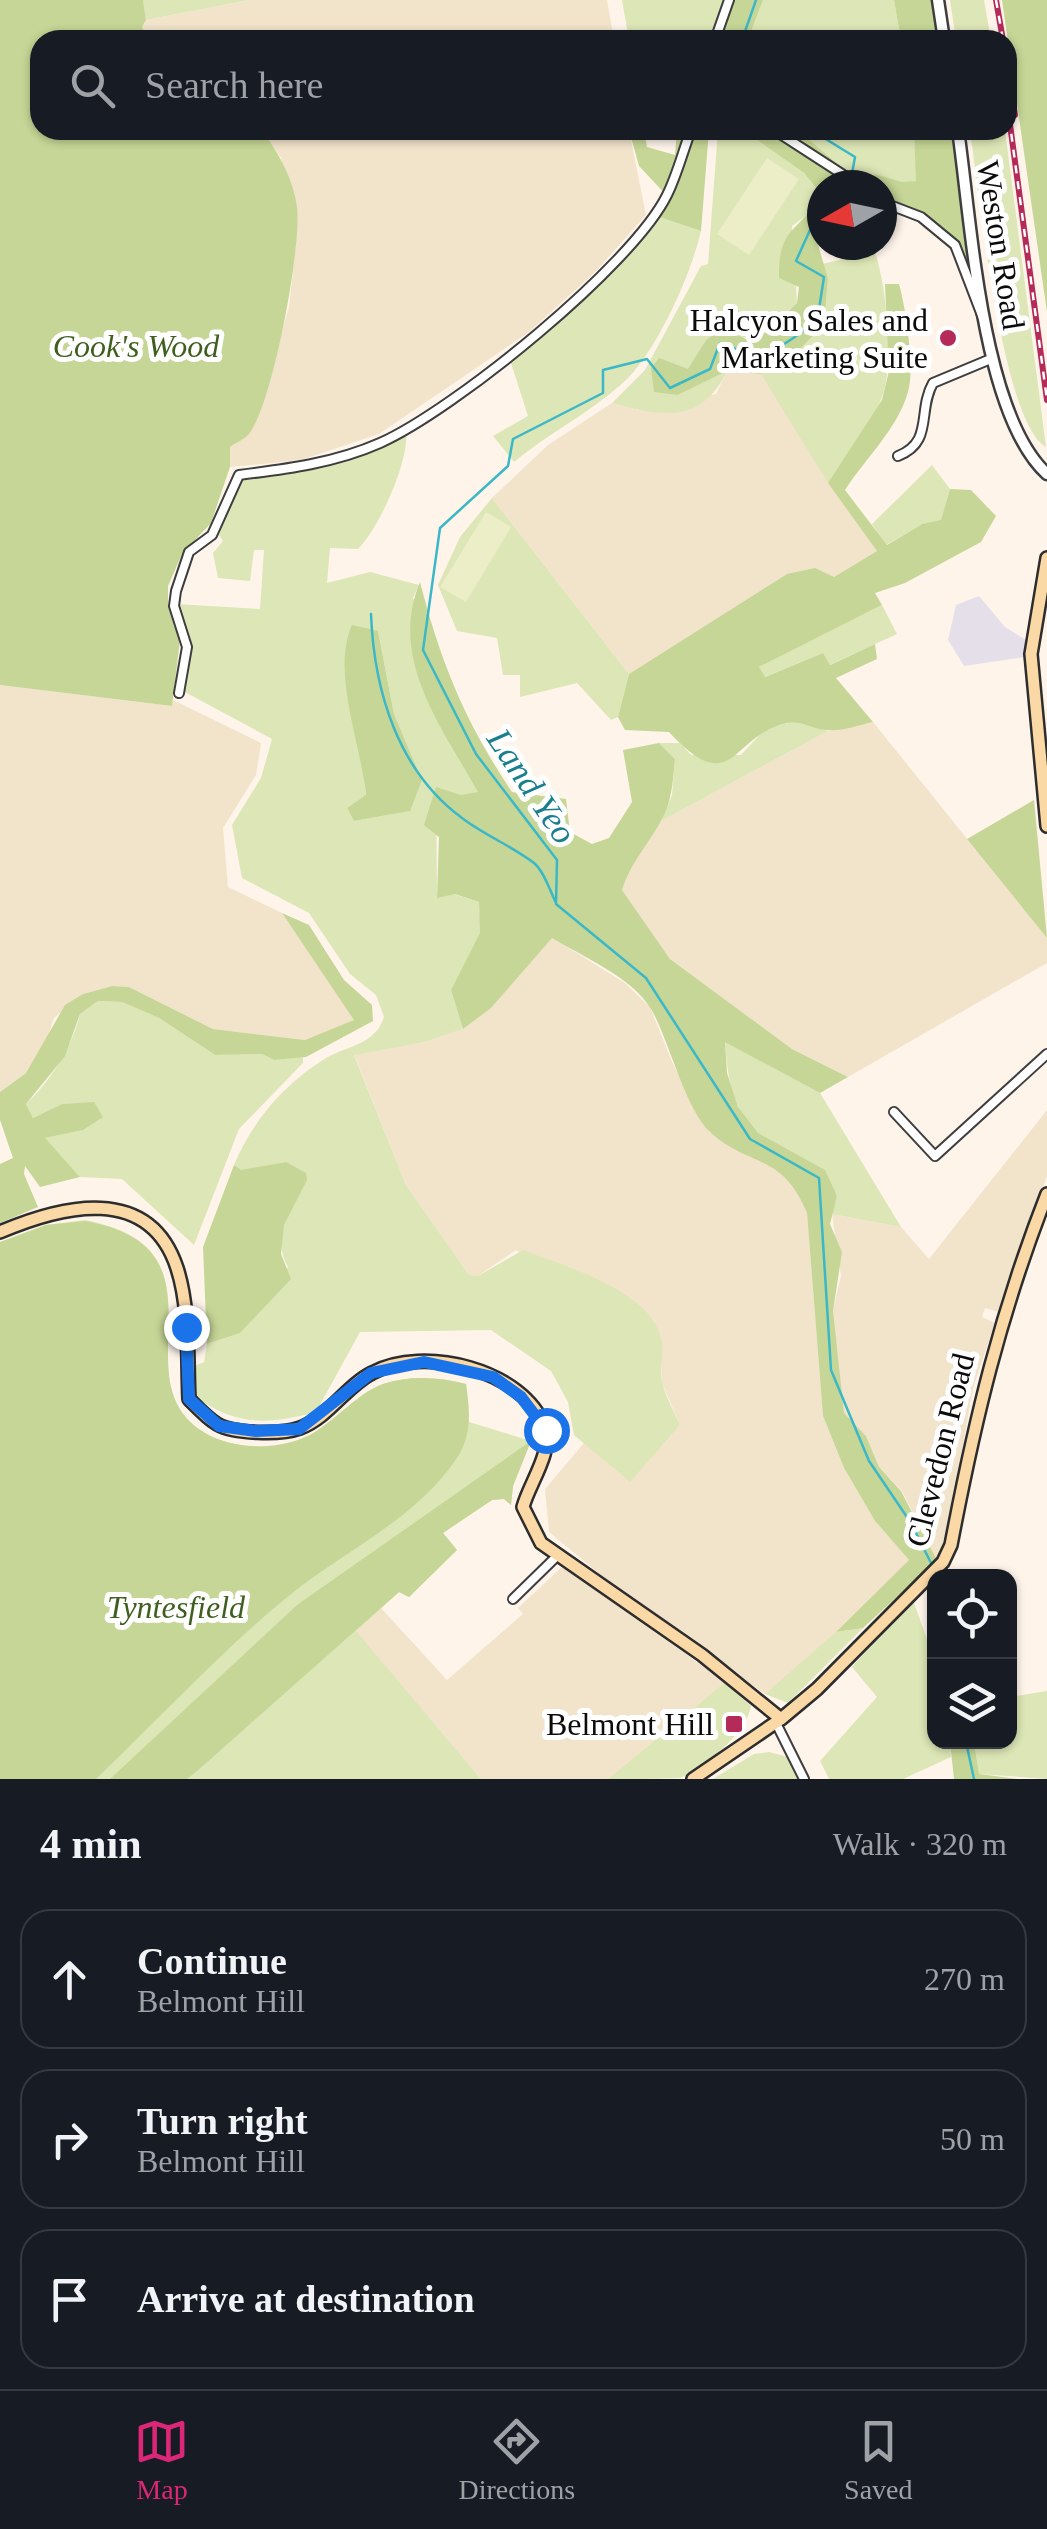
<!DOCTYPE html>
<html lang="en">
<head>
<meta charset="utf-8">
<style>
	:root { --surface:#171b24; --page:#242831; --text:#f1f3f6; --muted:#9ea1a6; --line:#363941; --accent:#db2777 }
	body { margin:0; font-family:"Times New Roman",serif; background:var(--page); color:var(--text) }
	.controls { position:absolute; right:30px; bottom:30px; display:grid; overflow:hidden; border-radius:20px; box-shadow:0 2px 8px #0004 }
	.controls button { width:90px; height:90px; display:grid; place-items:center; padding:0; border:0; border-bottom:2px solid var(--line); background:var(--surface); color:var(--text); font:50px sans-serif }
	.compass { position:absolute; left:807px; top:170px; width:90px; height:90px; border-radius:50%; background:var(--surface); box-shadow:0 2px 8px #0004; rotate:261deg }
	.stop { position:absolute; width:30px; height:30px; margin:-22px; border:8px solid #1a73e8; border-radius:50%; background:#fff }
	.stop.end { background:#1a73e8; border-color:#fff; box-shadow:0 2px 10px #0008 }
	.list { margin:0; padding:0; list-style:none }
	h2 { display:flex; justify-content:space-between; align-items:center; height:130px; margin:0; padding:0 40px; font-size:42px }
	h2 small { font-size:32px; font-weight:400; color:var(--muted) }
	.list li { display:grid; grid-template-columns:65px 1fr auto; gap:30px; align-items:center; box-sizing:border-box; height:140px; margin:0 20px 20px; padding:0 20px; border:2px solid var(--line); border-radius:30px }
	.list b { display:block; font-size:38px; white-space:nowrap }
	.list p { margin:0; font-size:32px; white-space:nowrap; color:var(--muted) }
	.list em { font-size:32px; font-style:normal; color:var(--muted) }
	.icon { flex:none; width:55px; height:55px; fill:none; stroke:currentColor; stroke-width:2; stroke-linecap:round; stroke-linejoin:round }
	.map { position:relative; flex:none; width:1047px; height:1779px; overflow:hidden }
	.search { position:absolute; background:var(--surface); box-shadow:0 2px 8px #0004; left:30px; right:30px; top:30px; height:110px; display:flex; align-items:center; gap:25px; box-sizing:border-box; padding:0 35px; border-radius:30px; color:var(--muted); font-size:38px }
	.sheet { height:610px; background:var(--surface) }
	nav { display:flex; justify-content:space-around; align-items:center; box-sizing:border-box; height:140px; border-top:2px solid var(--line); background:var(--surface); font-size:28px; color:var(--muted) }
	nav a { display:grid; justify-items:center; gap:5px }
	nav .on { color:var(--accent) }
	.map>svg:first-child { display:block }
	.industrial { fill:#e5dfea }
	.farmland { fill:#f2e4cb }
	.green { fill:#dde6b6; fill-rule:evenodd }
	.forest { fill:#c6d696 }
	.pitch { fill:#eceec7 }
	.lines { fill:none; stroke-linecap:round; stroke-linejoin:round }
	.stream { stroke:#3bb8c7; stroke-width:2.5 }
	.minor-casing { stroke:#3e3e3e; stroke-width:12 }
	.tertiary-casing { stroke:#3e3e3e; stroke-width:15 }
	.secondary-casing { stroke:#2d2d2d; stroke-width:16 }
	.minor { stroke:#fff; stroke-width:8 }
	.tertiary { stroke:#fff; stroke-width:10 }
	.secondary { stroke:#fbd9a7; stroke-width:11 }
	.rail-casing { stroke:#b42a59; stroke-width:6 }
	.rail { stroke:#fff; stroke-width:2.5; stroke-dasharray:8; stroke-linecap:butt }
	.route { stroke:#1a73e8; stroke-width:12 }
	.poi-dot { fill:#b42a59; stroke:#fff; stroke-width:4 }
	.labels { text-anchor:middle; stroke-width:10; stroke-linejoin:round; paint-order:stroke }
	.street-label { font-size:32px; fill:#0b0b0b; stroke:#fff }
	.poi-label { font-size:32px; fill:#0b0b0b; stroke:#fff; text-anchor:end }
	.park-label { font-size:32px; font-style:italic; fill:#3f5f1f; stroke:#fff }
	.water-label { font-size:35px; font-style:italic; fill:#1a7e8f; stroke:#fff }
</style>
</head>
<body>
<div class="map">
<svg width="1047" height="1779" viewBox="0 0 1047 1779">
	<rect width="100%" height="100%" fill="#fef4ea"/>
	<path class="industrial" d="M 979,596 L 1005,627 L 1026,640 L 1025,657 L 964,666 L 948,640 L 956,605 Z"/>
	<path class="farmland" d="M 249,0 L 607,0 L 614,40 L 149,40 L 142,27 L 146,20 Z
		M 262,130 L 629,130 L 646,215 L 595,272 L 529,332 L 379,434 L 301,460 L 230,467 L 230,447 L 249,433 L 265,392 L 289,307 L 296,244 L 281,158 Z
		M 727,371 L 761,374 L 877,551 L 834,577 L 787,574 L 629,674 L 492,498 L 548,445 L 612,403 L 638,410 L 716,394 Z
		M 0,685 L 172,706 L 173,700 L 261,743 L 256,775 L 223,828 L 228,887 L 282,913 L 355,1020 L 305,1040 L 213,1029 L 129,987 L 112,986 L 83,994 L 54,1018 L 44,1047 L 26,1073 L 0,1092 Z
		M 873,722 L 1047,938 L 1047,963 L 848,1077 L 792,1049 L 670,959 L 622,890 L 633,857 L 661,821 L 828,731 Z
		M 551,937 L 625,983 L 650,1007 L 673,1064 L 709,1132 L 776,1167 L 798,1189 L 807,1213 L 823,1416 L 844,1468 L 875,1521 L 909,1560 L 816,1652 L 765,1694 L 602,1576 L 549,1532 L 545,1489 L 584,1443 L 630,1481 L 680,1425 L 662,1383 L 661,1365 L 516,1250 L 478,1276 L 469,1275 L 406,1185 L 354,1054 L 425,1042 L 463,1029 Z
		M 1047,1110 L 1047,1176 L 998,1312 L 985,1308 L 982,1317 L 995,1323 L 973,1388 L 947,1536 L 937,1560 L 902,1491 L 879,1467 L 866,1436 L 844,1414 L 834,1351 L 833,1310 L 841,1276 L 832,1214 L 901,1227 L 929,1259 Z
		M 563,1566 L 725,1682 L 608,1779 L 481,1779 L 355,1631 L 381,1608 L 447,1680 L 523,1614 L 518,1608 Z"/>
	<path class="green" d="M 143,0 L 249,0 L 146,20 Z
		M 622,0 L 726,0 L 710,40 L 629,40 Z
		M 763,0 L 894,0 L 901,40 L 748,40 Z
		M 950,0 L 984,0 L 991,40 L 956,40 Z
		M 718,130 L 743,130 L 804,173 L 819,193 L 812,211 L 792,226 L 797,303 C 762,335 754,340 706,340 L 678,395 L 727,371 C 702,424 662,417 612,403 L 645,370 L 701,266 L 708,264 Z
		M 798,130 L 914,130 L 917,181 L 902,183 L 875,174 L 871,185 L 862,185 Z
		M 970,130 L 1005,130 L 1046,447 C 1002,424 978,185 970,130 Z
		M 656,216 L 701,231 C 691,274 659,346 628,378 C 594,411 550,432 514,462 L 493,436 L 528,416 L 510,360 L 636,248 Z
		M 875,252 C 886,285 895,363 882,397 C 872,426 846,456 828,483 L 761,374 L 794,355 L 824,325 L 828,279 L 822,264 Z
		M 406,434 C 409,462 378,530 358,549 L 330,548 L 327,583 L 370,572 L 419,585 L 413,598 L 478,793 L 461,795 L 436,788 L 437,897 L 454,894 L 479,902 L 481,933 L 451,990 L 463,1029 L 425,1042 L 354,1055 L 406,1185 L 469,1275 L 478,1276 L 523,1250 C 564,1266 654,1291 662,1342 C 664,1355 659,1368 662,1381 C 665,1396 674,1411 680,1425 L 630,1482 L 574,1435 L 568,1402 L 551,1371 L 491,1330 L 360,1332 L 316,1412 C 269,1425 236,1426 196,1397 L 192,1367 L 204,1362 L 207,1344 L 240,1333 L 273,1297 L 288,1267 C 271,1238 291,1206 306,1181 L 286,1162 L 241,1171 L 234,1165 C 252,1122 283,1085 323,1060 C 346,1045 375,1046 384,1017 L 376,995 L 350,974 L 309,913 L 242,878 L 232,825 L 261,778 L 272,739 L 183,691 L 190,647 L 176,604 L 260,609 L 264,550 L 254,550 L 250,581 L 218,578 L 213,553 L 223,541 L 219,535 L 241,477 L 347,462 ZM 378,631 L 394,714 L 422,780 L 409,811 L 354,821 L 347,808 L 366,796 L 360,742 Z
		M 932,465 L 950,489 L 941,521 L 922,524 L 886,545 L 872,524 Z
		M 492,498 L 629,674 L 618,717 L 611,720 L 577,683 L 520,697 L 520,675 L 503,675 L 497,638 L 457,631 L 438,585 L 460,537 Z
		M 882,605 L 897,634 L 829,665 L 823,653 L 764,677 L 759,667 Z
		M 795,722 L 828,731 L 661,821 L 672,795 L 675,759 L 659,743 L 680,743 L 691,755 L 741,755 L 767,727 Z
		M 98,1001 L 122,1002 L 159,1018 L 215,1055 L 262,1054 L 274,1060 L 303,1057 L 303,1063 L 239,1129 L 194,1245 L 122,1179 L 80,1177 L 44,1138 L 82,1130 L 102,1117 L 94,1103 L 62,1104 L 33,1118 L 26,1104 C 50,1082 73,1045 80,1014 Z
		M 725,1041 L 820,1093 L 901,1227 L 832,1214 L 837,1196 C 817,1152 795,1161 760,1135 C 732,1113 727,1073 725,1041 Z
		M 85,1220 C 234,1248 120,1371 199,1429 C 229,1451 283,1452 315,1432 C 339,1417 357,1394 383,1384 C 410,1375 439,1377 466,1384 L 469,1422 L 531,1441 L 513,1486 L 511,1505 L 504,1499 L 492,1500 L 443,1533 L 457,1550 L 409,1597 L 399,1592 L 356,1631 L 481,1779 L 0,1779 L 0,1242 L 46,1225 Z
		M 913,1600 L 934,1659 L 934,1742 L 950,1742 L 951,1757 L 903,1779 L 829,1779 L 820,1761 L 877,1697 L 852,1667 Z
		M 863,1628 L 788,1703 L 765,1694 L 836,1632 Z
		M 725,1682 L 751,1706 C 747,1732 705,1768 680,1778 C 662,1779 628,1779 608,1779 Z
		M 1047,1691 L 1047,1779 L 979,1774 L 974,1742 L 1010,1742 L 1010,1697 Z
		M 769,1752 L 788,1757 L 798,1779 L 713,1779 L 754,1754 Z"/>
	<path class="forest" d="M 0,0 L 143,0 L 146,20 L 142,27 L 149,40 L 40,40 L 40,130 L 262,130 C 279,154 293,178 297,207 C 302,246 273,403 249,434 C 245,439 235,443 230,447 L 230,467 L 211,523 L 182,554 L 168,586 L 168,606 L 180,640 L 172,706 L 0,685 Z
		M 726,0 L 763,0 L 748,40 L 711,40 Z
		M 894,0 L 932,0 L 938,40 L 901,40 Z
		M 1002,0 L 1047,0 L 1047,312 Z
		M 629,130 L 644,130 L 647,147 L 675,155 L 677,130 L 709,130 L 701,231 L 656,216 L 669,198 L 639,166 Z
		M 743,130 L 798,130 L 862,185 L 822,185 L 822,239 L 817,241 L 828,279 L 824,325 L 794,355 L 761,374 L 727,371 L 678,395 L 654,392 L 651,368 L 659,358 L 688,369 L 706,340 L 723,328 L 748,340 L 766,332 L 797,303 L 799,287 L 779,278 C 778,221 804,234 819,192 L 804,173 Z
		M 914,130 L 951,130 L 969,262 C 948,226 920,212 882,198 L 882,185 L 871,185 L 875,174 L 902,182 L 916,181 Z
		M 885,284 L 899,284 C 906,309 915,369 908,392 C 898,428 865,459 845,490 L 887,545 L 922,524 L 941,520 L 950,489 L 971,490 L 996,516 L 981,542 L 905,583 L 875,593 L 882,605 L 759,667 L 765,677 L 823,653 L 830,665 L 875,644 L 877,659 L 836,678 L 873,722 C 859,725 840,732 826,730 C 812,729 801,720 787,723 C 731,734 734,802 669,732 L 625,730 L 618,717 L 629,674 L 787,574 L 815,568 L 834,577 L 877,551 L 828,483 L 882,400 L 889,371 Z
		M 420,582 C 441,663 465,722 512,792 L 566,799 L 570,832 L 592,844 L 609,838 L 632,802 L 623,750 L 659,743 L 675,759 C 673,780 672,802 661,821 C 647,846 631,862 622,890 L 670,959 L 792,1049 L 848,1077 L 820,1093 L 725,1042 L 727,1073 L 738,1107 L 758,1133 L 825,1170 L 837,1196 L 830,1224 L 842,1252 L 833,1311 L 844,1413 L 866,1436 L 879,1467 L 901,1491 L 937,1560 L 863,1628 L 836,1632 L 909,1560 L 875,1521 L 844,1468 L 823,1416 L 807,1213 C 782,1152 750,1168 711,1133 C 685,1110 669,1039 651,1009 C 632,977 583,957 552,938 L 491,1008 L 463,1029 L 451,990 L 480,933 L 479,902 L 455,894 L 437,898 L 439,837 L 424,825 L 436,787 L 461,795 L 478,792 C 442,727 388,659 420,582 Z
		M 352,625 L 378,631 L 394,714 L 422,780 L 410,811 L 354,821 L 347,808 L 366,795 C 361,743 331,672 352,625 Z
		M 1034,800 L 1047,938 L 967,839 Z
		M 282,913 L 309,925 L 344,980 L 372,1005 L 373,1021 L 306,1057 L 274,1060 L 262,1054 L 215,1055 L 159,1018 L 122,1002 L 98,1001 L 80,1014 L 65,1056 L 26,1104 L 33,1118 L 62,1104 L 94,1102 L 103,1117 L 83,1130 L 45,1138 L 80,1177 L 40,1187 L 25,1166 L 24,1174 L 38,1207 L 0,1223 L 0,1164 L 13,1158 L 0,1120 L 0,1092 L 26,1073 L 65,1005 L 83,994 L 112,986 L 129,987 L 213,1029 L 305,1040 L 354,1020 Z
		M 286,1162 L 306,1173 L 307,1180 L 284,1225 L 281,1254 L 291,1279 L 240,1333 L 207,1344 L 203,1247 L 234,1165 L 241,1170 Z
		M 85,1221 C 237,1248 116,1382 205,1433 C 236,1451 284,1451 315,1432 C 339,1417 357,1394 383,1384 C 410,1375 439,1377 466,1384 C 470,1410 472,1435 457,1458 C 416,1519 346,1550 291,1594 C 222,1650 160,1718 96,1779 L 0,1779 L 0,1242 L 46,1225 Z
		M 531,1441 L 513,1486 L 511,1505 L 504,1499 L 492,1500 L 443,1533 L 457,1550 L 409,1597 L 399,1592 L 197,1771 L 187,1779 L 110,1779 L 297,1605 Z
		M 950,1742 L 974,1742 L 979,1774 L 1018,1779 L 954,1779 Z"/>
	<path class="pitch" d="M 767,158 L 799,179 L 749,255 L 717,234 Z
		M 486,512 L 511,527 L 466,602 L 440,587 Z"/>
	<g class="lines">
		<path class="stream" d="M 742,40 L 756,0
			M 811,130 L 855,157 L 850,185
			M 822,228 L 810,230 L 796,261 L 824,277 L 817,322 L 762,359 L 720,343 L 710,369 L 670,388 L 647,359 L 603,370 L 603,393 L 513,439 L 508,466 L 440,528 L 423,650 L 476,754 L 557,860 L 556,904 L 646,978 L 750,1139 L 819,1178 L 831,1370 L 869,1461 L 911,1523 L 933,1567
			M 371,614 C 374,691 398,771 462,818 C 484,835 512,846 534,863 C 544,871 550,891 556,903
			M 934,1616 L 934,1619
			M 966,1742 L 974,1779"/>
		<g class="minor-casing">
			<path id="minor" d="M 715,40 L 729,0
				M 774,130 L 859,185
				M 882,202 L 921,217 L 955,245 L 983,318
				M 898,456 C 934,442 917,411 933,383 L 993,358
				M 179,693 L 187,647 L 174,606 L 176,591 L 189,552 L 212,535 L 239,475 C 287,469 335,463 380,443 C 454,410 632,266 667,195 C 677,175 683,151 691,130
				M 894,1112 L 935,1156 L 1047,1054
				M 513,1599 L 558,1555
				M 776,1723 L 804,1779"/>
		</g>
		<g class="tertiary-casing">
			<path id="tertiary" d="M 938,0 L 944,40
				M 958,130 C 971,218 981,414 1047,474"/>
		</g>
		<g class="secondary-casing">
			<path id="secondary" d="M 1047,558 L 1031,654 L 1047,826
				M 0,1232 C 61,1206 149,1183 177,1268 C 190,1308 187,1357 189,1399 C 197,1407 207,1418 217,1424 C 234,1434 281,1435 300,1428 C 328,1418 346,1386 372,1373 C 423,1345 524,1369 545,1428 C 553,1452 529,1484 523,1507 L 541,1543 L 702,1655 L 781,1719
				M 693,1779 L 781,1719 L 817,1689 L 943,1562 L 951,1545 C 975,1419 1000,1314 1047,1194"/>
		</g>
		<use href="#minor" class="minor"/>
		<use href="#tertiary" class="tertiary"/>
		<use href="#secondary" class="secondary"/>
		<g class="rail-casing">
			<path id="rail" d="M 996,0 L 1003,40
				M 1007,66 L 1015,115
				M 1007,102 L 1047,400"/>
		</g>
		<use href="#rail" class="rail"/>
	</g>
	<g class="lines">
		<path class="route" d="M 186,1327 L 189,1399 L 219,1426 L 256,1431 L 299,1429 L 371,1373 L 424,1362 L 493,1377 L 521,1397 L 546,1430"/>
	</g>
	<g class="poi-dot">
		<circle cx="948" cy="338" r="10"/>
		<rect x="724" y="1714" width="20" height="20" rx="5"/>
	</g>
	<g class="labels">
		<g class="street-label">
			<text transform="translate(1001 245) rotate(81)" y="11">Weston Road</text>
			<text transform="translate(940 1450) rotate(-76)" y="11">Clevedon Road</text>
		</g>
		<g class="poi-label">
			<text x="928" y="331">Halcyon Sales and<tspan x="928" dy="37">Marketing Suite</tspan></text>
			<text x="714" y="1735">Belmont Hill</text>
		</g>
		<g class="park-label">
			<text x="136" y="357">Cook's Wood</text>
			<text x="176" y="1618">Tyntesfield</text>
		</g>
		<g class="water-label">
			<text transform="translate(532 786) rotate(56)" y="12">Land Yeo</text>
		</g>
	</g>
</svg>
<div class="controls">
<button><svg class="icon" aria-label="locate" viewBox="0 0 24 24"><circle cx="12" cy="12" r="6"/><path d="M12 2v4M12 18v4M2 12h4M18 12h4"/></svg></button>
<button><svg class="icon" aria-label="layers" viewBox="0 0 24 24"><path d="M12 4l9 5-9 5-9-5zM3 14l9 5 9-5"/></svg></button>
</div>
<svg class="compass" viewBox="-18 -18 36 36"><path d="M0-13l5 13h-10z" fill="#e53935"/><path d="M0 13l5-13h-10z" fill="#9ea1a6"/></svg>
<div class="stop" style="left:546px;top:1430px"></div>
<div class="stop end" style="left:186px;top:1327px"></div>
<div class="search"><svg class="icon" aria-label="search" viewBox="0 0 24 24"><circle cx="10" cy="10" r="6"/><path d="M15 15l6 6"/></svg>Search here</div>
</div>
<section class="sheet">
<h2>4 min<small>Walk · 320 m</small></h2>
<ul class="list">
<li><svg class="icon" aria-label="ahead" viewBox="0 0 24 24"><path d="M12 20V5M6 11l6-6 6 6"/></svg><div><b>Continue</b><p>Belmont Hill</p></div><em>270 m</em></li>
<li><svg class="icon" aria-label="right" viewBox="0 0 24 24"><path d="M7 20v-9h11M14 6l5 5-5 5"/></svg><div><b>Turn right</b><p>Belmont Hill</p></div><em>50 m</em></li>
<li><svg class="icon" aria-label="arrive" viewBox="0 0 24 24"><path d="M6 21V4h12l-3 4 3 4H6"/></svg><div><b>Arrive at destination</b></div></li>
</ul>
</section>
<nav>
<a class="on"><svg class="icon" aria-label="map" viewBox="0 0 24 24"><path d="M3 6l6-2 6 2 6-2v14l-6 2-6-2-6 2zM9 4v14M15 6v14"/></svg>Map</a>
<a><svg class="icon" aria-label="directions" viewBox="0 0 24 24"><path d="M12 3l9 9-9 9-9-9zM9 14v-3h6M13 9l2 2-2 2"/></svg>Directions</a>
<a><svg class="icon" aria-label="saved" viewBox="0 0 24 24"><path d="M7 4h10v16l-5-4-5 4z"/></svg>Saved</a>
</nav>
</body>
</html>
